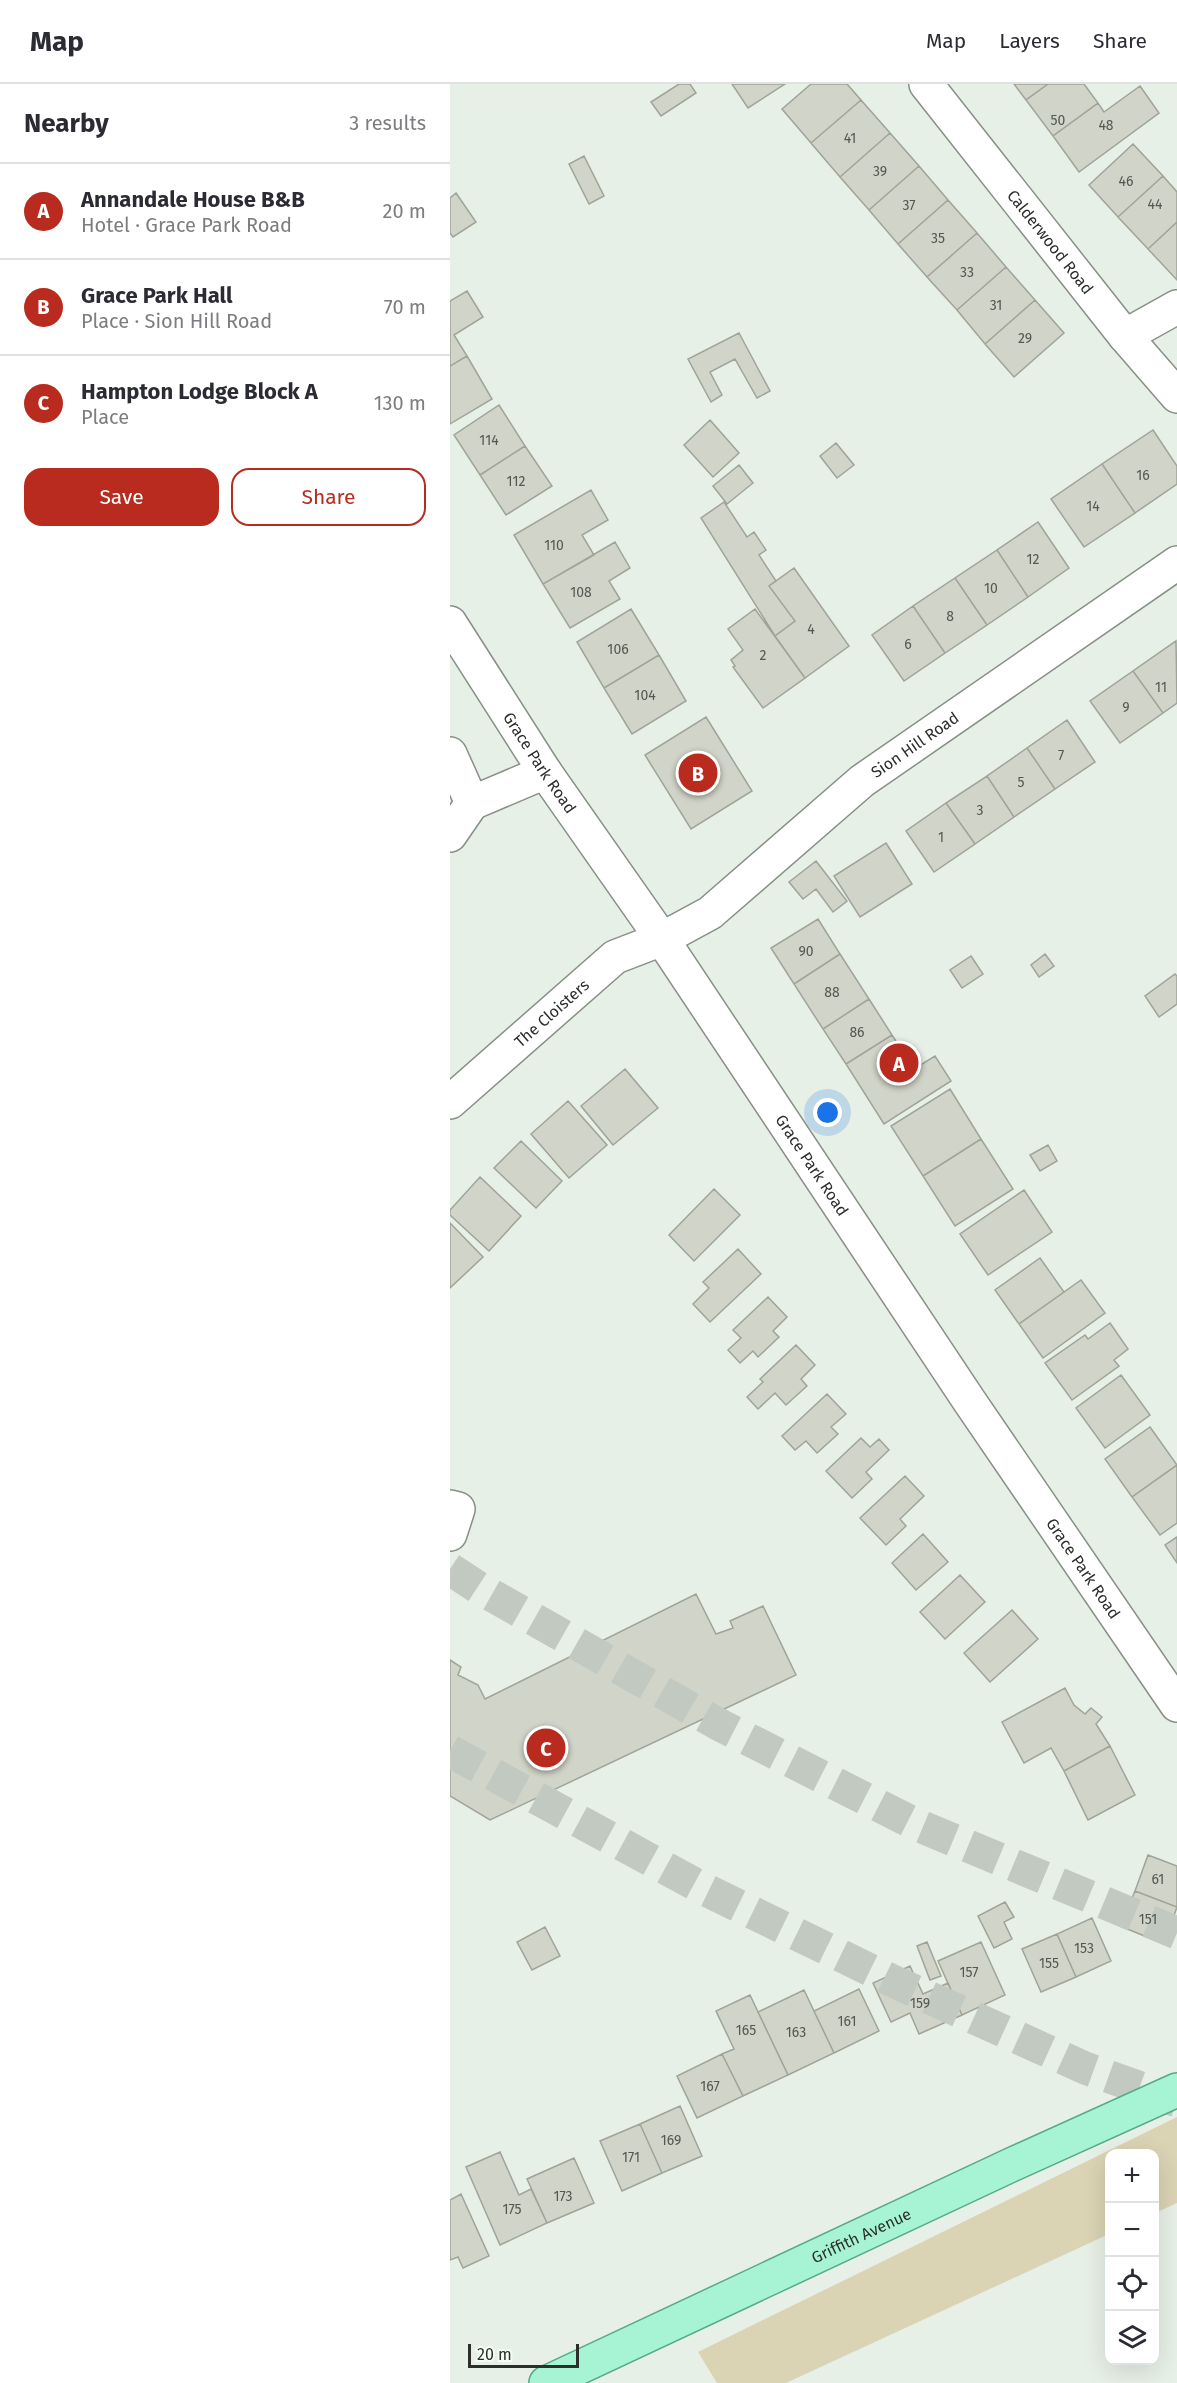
<!DOCTYPE html>
<html lang="en">
<head>
<meta charset="utf-8">
<style>
	:root { --surface:#fff; --page:#f2f2f3; --text:#2b2b33; --muted:#7c7c81; --line:#e1e1e2; --accent:#b92b1e }
	body { margin:0; font-family:"Fira Sans",sans-serif; background:var(--page); color:var(--text) }
	.controls { position:absolute; right:18px; bottom:18px; display:grid; overflow:hidden; border-radius:12px; box-shadow:0 6px 24px #0002 }
	.controls button { width:54px; height:54px; display:grid; place-items:center; padding:0; border:0; border-bottom:2px solid var(--line); background:var(--surface); color:var(--text); font:30px sans-serif }
	.scale { position:absolute; left:18px; bottom:15px; width:111px; box-sizing:border-box; padding-left:6px; border:3px solid #2b2e2a; border-top:0; font-size:16px; line-height:21px; white-space:nowrap; color:#2b2e2a; -webkit-text-stroke:4px #f4fdf3; paint-order:stroke }
	.you { position:absolute; left:378px; top:1029px; width:21px; height:21px; margin:-15px; border:4px solid #fff; border-radius:50%; background:#1a73e8; box-shadow:0 0 0 9px #1a73e833 }
	.badge { display:grid; place-items:center; width:39px; height:39px; border-radius:50%; background:var(--accent); color:#fff; font-size:20px; font-weight:700 }
	.pin { position:absolute; translate:-50% -50%; border:3px solid #fff; box-shadow:0 2px 6px #0006 }
	.list { margin:0; padding:0; list-style:none }
	h2 { display:flex; justify-content:space-between; align-items:center; height:78px; margin:0; padding:0 24px; font-size:26px }
	h2 small { font-size:20px; font-weight:400; color:var(--muted) }
	.list li { display:grid; grid-template-columns:39px 1fr auto; gap:18px; align-items:center; box-sizing:border-box; height:96px; padding:0 24px; border-top:2px solid var(--line) }
	.list b { display:block; font-size:22px; white-space:nowrap }
	.list p { margin:0; font-size:20px; white-space:nowrap; color:var(--muted) }
	.list em { font-size:20px; font-style:normal; color:var(--muted) }
	.actions { display:flex; gap:12px; padding:18px 24px }
	.actions a { flex:1; padding:14px 0; border:2px solid var(--accent); border-radius:18px; text-align:center; font-size:21px; color:var(--accent) }
	.actions .main { background:var(--accent); color:#fff }
	.icon { flex:none; width:33px; height:33px; fill:none; stroke:currentColor; stroke-width:2; stroke-linecap:round; stroke-linejoin:round }
	.map { position:relative; flex:none; width:727px; height:2299px; overflow:hidden }
	header { display:flex; align-items:center; gap:36px; box-sizing:border-box; height:84px; padding:0 30px; background:var(--surface); border-bottom:2px solid var(--line) }
	header strong { font-size:28px }
	nav { display:flex; gap:33px; margin-inline-start:auto; font-size:21px }
	main { display:flex }
	aside { flex:1; background:var(--surface) }
	.map>svg:first-child { display:block }
	.green { fill:#dad3b4 }
	.building { fill:#d1d4c8; stroke:#a0a398; stroke-width:1.5 }
	.lines { fill:none; stroke-linecap:round; stroke-linejoin:round }
	.highway-tunnel { stroke:#c1c9c0; stroke-width:33; stroke-dasharray:33 16; stroke-linecap:butt }
	.minor-casing { stroke:#878f86; stroke-width:36 }
	.major-casing { stroke:#56aa86; stroke-width:36 }
	.minor { stroke:#fff; stroke-width:33 }
	.major { stroke:#a7f4d4; stroke-width:33 }
	.labels { text-anchor:middle; stroke-width:5; stroke-linejoin:round; paint-order:stroke }
	.number-label { font-size:14px; fill:#545852 }
	.street-label { font-size:16px; fill:#2b2e2a; stroke:#f4fdf3 }
</style>
</head>
<body>
<header>
<strong>Map</strong>
<nav><a>Map</a><a>Layers</a><a>Share</a></nav>
</header>
<main>
<aside>
<h2>Nearby<small>3 results</small></h2>
<ul class="list">
<li><span class="badge">A</span><div><b>Annandale House B&amp;B</b><p>Hotel · Grace Park Road</p></div><em>20 m</em></li>
<li><span class="badge">B</span><div><b>Grace Park Hall</b><p>Place · Sion Hill Road</p></div><em>70 m</em></li>
<li><span class="badge">C</span><div><b>Hampton Lodge Block A</b><p>Place</p></div><em>130 m</em></li>
</ul>
<div class="actions"><a class="main">Save</a><a>Share</a></div>
</aside>
<div class="map">
<svg width="727" height="2299" viewBox="0 0 727 2299">
	<rect width="100%" height="100%" fill="#e7f0e6"/>
	<path class="green" d="M 727,2033 L 727,2119 L 705,2129 L 704,2070 L 660,2070 L 659,2150 L 336,2299 L 267,2299 L 248,2268 Z"/>
	<path class="building" d="M 229,0 L 240,0 L 246,9 L 211,32 L 201,18 Z
		M 282,0 L 335,0 L 298,24 Z
		M 361,0 L 397,0 L 411,16 L 361,59 L 332,25 Z
		M 564,0 L 598,0 L 576,16 Z
		M 598,0 L 634,0 L 648,19 L 603,52 L 576,16 Z
		M 690,2 L 709,29 L 629,88 L 603,52 L 648,19 L 654,28 Z
		M 411,16 L 440,49 L 390,93 L 361,59 Z
		M 440,49 L 469,82 L 419,126 L 390,93 Z
		M 683,60 L 713,92 L 668,133 L 639,101 Z
		M 134,72 L 154,112 L 139,120 L 119,80 Z
		M 469,82 L 498,116 L 448,160 L 419,126 Z
		M 713,92 L 727,108 L 727,138 L 698,165 L 668,133 Z
		M 6,109 L 26,138 L 3,153 L 0,149 L 0,114 Z
		M 498,116 L 527,149 L 477,193 L 448,160 Z
		M 727,138 L 727,196 L 698,165 Z
		M 527,149 L 556,183 L 507,226 L 477,193 Z
		M 556,183 L 585,216 L 535,260 L 507,226 Z
		M 17,207 L 33,233 L 4,251 L 17,272 L 0,282 L 0,217 Z
		M 585,216 L 614,249 L 564,293 L 535,260 Z
		M 289,249 L 320,307 L 307,314 L 285,275 L 260,288 L 272,311 L 261,318 L 238,275 Z
		M 17,272 L 42,315 L 0,340 L 0,282 Z
		M 49,321 L 75,362 L 30,391 L 4,351 Z
		M 260,336 L 289,369 L 263,393 L 234,361 Z
		M 703,346 L 727,382 L 727,400 L 685,429 L 652,380 Z
		M 386,359 L 404,381 L 387,394 L 370,372 Z
		M 75,362 L 102,402 L 56,431 L 30,391 Z
		M 652,380 L 685,429 L 634,463 L 601,415 Z
		M 289,381 L 303,399 L 277,420 L 263,402 Z
		M 141,406 L 158,436 L 132,451 L 144,471 L 93,500 L 64,451 Z
		M 274,418 L 297,453 L 304,448 L 316,466 L 309,471 L 326,497 L 319,502 L 345,537 L 325,552 L 251,434 Z
		M 588,438 L 619,484 L 578,513 L 547,466 Z
		M 165,458 L 180,484 L 159,497 L 170,515 L 120,544 L 93,500 Z
		M 547,466 L 578,513 L 537,541 L 505,494 Z
		M 344,484 L 399,562 L 355,594 L 325,552 L 345,537 L 319,502 Z
		M 505,494 L 537,541 L 495,569 L 463,522 Z
		M 463,522 L 495,569 L 454,597 L 422,551 Z
		M 181,525 L 209,571 L 154,604 L 127,558 Z
		M 305,525 L 355,594 L 313,624 L 283,583 L 285,582 L 281,576 L 293,566 L 278,545 Z
		M 726,557 L 727,619 L 713,629 L 683,587 Z
		M 209,571 L 236,617 L 182,650 L 154,604 Z
		M 683,587 L 713,629 L 670,659 L 640,617 Z
		M 256,633 L 302,707 L 241,745 L 195,671 Z
		M 617,636 L 645,678 L 605,705 L 577,664 Z
		M 577,664 L 605,705 L 564,733 L 537,692 Z
		M 537,692 L 564,733 L 525,760 L 496,719 Z
		M 496,719 L 525,760 L 484,788 L 456,747 Z
		M 436,759 L 462,800 L 410,833 L 384,792 Z
		M 366,777 L 397,817 L 383,828 L 366,805 L 353,815 L 339,798 Z
		M 368,835 L 390,870 L 344,900 L 321,864 Z
		M 390,870 L 419,915 L 373,945 L 344,900 Z
		M 595,870 L 604,882 L 589,893 L 581,881 Z
		M 521,872 L 533,890 L 512,904 L 500,886 Z
		M 725,890 L 727,892 L 727,920 L 709,933 L 695,912 Z
		M 419,915 L 442,951 L 396,980 L 373,945 Z
		M 442,951 L 464,985 L 485,972 L 501,997 L 434,1040 L 396,980 Z
		M 175,985 L 208,1024 L 163,1061 L 131,1022 Z
		M 500,1005 L 531,1055 L 473,1092 L 441,1042 Z
		M 118,1017 L 157,1061 L 119,1094 L 81,1050 Z
		M 531,1055 L 563,1105 L 505,1142 L 473,1092 Z
		M 71,1057 L 112,1097 L 86,1124 L 44,1084 Z
		M 598,1061 L 607,1077 L 590,1087 L 580,1071 Z
		M 30,1093 L 71,1132 L 39,1167 L 0,1131 L 0,1126 Z
		M 264,1105 L 290,1131 L 244,1177 L 219,1151 Z
		M 574,1106 L 602,1148 L 538,1191 L 510,1150 Z
		M 0,1139 L 33,1173 L 0,1204 Z
		M 288,1165 L 311,1190 L 260,1238 L 243,1220 L 259,1204 L 253,1198 Z
		M 590,1174 L 614,1208 L 569,1240 L 545,1206 Z
		M 631,1196 L 655,1229 L 593,1274 L 569,1240 Z
		M 318,1213 L 337,1233 L 323,1247 L 329,1253 L 308,1273 L 303,1267 L 290,1279 L 278,1266 L 291,1254 L 283,1246 Z
		M 660,1239 L 678,1265 L 664,1276 L 669,1282 L 622,1316 L 595,1279 L 635,1251 L 638,1255 Z
		M 346,1261 L 365,1281 L 351,1295 L 357,1302 L 336,1321 L 325,1309 L 308,1325 L 297,1313 L 313,1298 L 310,1295 Z
		M 671,1291 L 700,1331 L 655,1364 L 626,1324 Z
		M 377,1310 L 396,1330 L 381,1343 L 388,1350 L 367,1369 L 356,1357 L 345,1366 L 332,1352 Z
		M 700,1343 L 727,1381 L 682,1413 L 655,1375 Z
		M 411,1354 L 420,1363 L 429,1355 L 439,1366 L 416,1388 L 422,1395 L 402,1414 L 376,1387 Z
		M 727,1381 L 727,1439 L 710,1451 L 682,1413 Z
		M 455,1392 L 474,1412 L 450,1435 L 456,1442 L 436,1461 L 410,1434 Z
		M 473,1450 L 498,1478 L 466,1506 L 442,1479 Z
		M 727,1453 L 727,1479 L 715,1461 Z
		M 510,1491 L 535,1518 L 495,1555 L 470,1528 Z
		M 246,1510 L 266,1550 L 283,1544 L 280,1537 L 313,1522 L 346,1591 L 40,1736 L 0,1712 L 0,1576 L 11,1583 L 8,1591 L 28,1601 L 35,1615 Z
		M 562,1526 L 588,1555 L 540,1598 L 514,1569 Z
		M 615,1604 L 624,1621 L 635,1630 L 641,1624 L 652,1633 L 646,1640 L 660,1662 L 614,1687 L 601,1664 L 574,1679 L 552,1638 Z
		M 660,1662 L 685,1711 L 638,1736 L 614,1687 Z
		M 698,1771 L 727,1782 L 727,1823 L 685,1807 Z
		M 685,1807 L 727,1823 L 714,1860 L 670,1842 Z
		M 555,1818 L 564,1833 L 554,1838 L 562,1855 L 544,1864 L 528,1832 Z
		M 642,1834 L 661,1877 L 626,1893 L 607,1850 Z
		M 95,1843 L 110,1872 L 82,1886 L 67,1858 Z
		M 607,1850 L 626,1893 L 591,1908 L 572,1865 Z
		M 477,1858 L 491,1892 L 480,1896 L 467,1862 Z
		M 531,1858 L 555,1911 L 512,1931 L 488,1877 Z
		M 460,1882 L 473,1910 L 498,1899 L 512,1931 L 469,1950 L 460,1929 L 441,1938 L 423,1899 Z
		M 409,1905 L 429,1947 L 384,1969 L 364,1927 Z
		M 354,1906 L 384,1969 L 338,1991 L 308,1928 Z
		M 300,1911 L 338,1991 L 293,2012 L 272,1970 L 284,1965 L 266,1927 Z
		M 272,1970 L 293,2012 L 247,2034 L 227,1992 Z
		M 230,2022 L 252,2072 L 212,2089 L 190,2040 Z
		M 190,2040 L 212,2089 L 172,2107 L 150,2057 Z
		M 50,2068 L 69,2111 L 81,2105 L 97,2139 L 50,2161 L 16,2083 Z
		M 124,2074 L 144,2119 L 97,2139 L 77,2095 Z
		M 11,2110 L 39,2172 L 13,2184 L 8,2173 L 0,2176 L 0,2116 Z"/>
	<g class="lines">
		<path class="highway-tunnel" d="M 0,1485 L 29,1504 L 268,1640 L 465,1740 L 727,1849
			M 0,1667 L 252,1804 L 447,1899 L 635,1984 L 727,2017"/>
		<g class="minor-casing">
			<g id="minor">
				<path id="s1" d="M 476,0 L 675,252 L 727,312"/>
				<path d="M 675,252 L 727,223"/>
				<path id="s2" d="M 0,539 L 95,688 L 212,855 L 520,1318 L 727,1621"/>
				<path d="M 0,670 L 22,719 L 95,688"/>
				<path d="M 0,751 L 22,719"/>
				<path id="s3" d="M 0,1018 L 165,873 L 212,855 L 260,829 L 412,697 L 727,479"/>
				<path d="M 0,1423 L 8,1425 L 0,1450"/>
			</g>
		</g>
		<g class="major-casing">
			<g id="major">
				<path id="s4" d="M 96,2299 L 561,2081 L 727,2006"/>
			</g>
		</g>
		<use href="#minor" class="minor"/>
		<use href="#major" class="major"/>
	</g>
	<g class="labels">
		<g class="number-label">
			<text x="608" y="41">50</text>
			<text x="656" y="46">48</text>
			<text x="400" y="59">41</text>
			<text x="430" y="92">39</text>
			<text x="676" y="102">46</text>
			<text x="705" y="125">44</text>
			<text x="459" y="126">37</text>
			<text x="488" y="159">35</text>
			<text x="517" y="193">33</text>
			<text x="546" y="226">31</text>
			<text x="575" y="259">29</text>
			<text x="39" y="361">114</text>
			<text x="693" y="396">16</text>
			<text x="66" y="402">112</text>
			<text x="643" y="427">14</text>
			<text x="104" y="466">110</text>
			<text x="583" y="480">12</text>
			<text x="541" y="509">10</text>
			<text x="131" y="513">108</text>
			<text x="500" y="537">8</text>
			<text x="361" y="550">4</text>
			<text x="458" y="565">6</text>
			<text x="168" y="570">106</text>
			<text x="313" y="576">2</text>
			<text x="711" y="608">11</text>
			<text x="195" y="616">104</text>
			<text x="676" y="628">9</text>
			<text x="611" y="676">7</text>
			<text x="571" y="703">5</text>
			<text x="530" y="731">3</text>
			<text x="491" y="758">1</text>
			<text x="356" y="872">90</text>
			<text x="382" y="913">88</text>
			<text x="407" y="953">86</text>
			<text x="708" y="1800">61</text>
			<text x="698" y="1840">151</text>
			<text x="634" y="1869">153</text>
			<text x="599" y="1884">155</text>
			<text x="519" y="1893">157</text>
			<text x="470" y="1924">159</text>
			<text x="397" y="1942">161</text>
			<text x="296" y="1951">165</text>
			<text x="346" y="1953">163</text>
			<text x="260" y="2007">167</text>
			<text x="221" y="2061">169</text>
			<text x="181" y="2078">171</text>
			<text x="113" y="2117">173</text>
			<text x="62" y="2130">175</text>
		</g>
		<g class="street-label">
			<text dy="6" stroke="none"><textPath href="#s1" startOffset="201">Calderwood Road</textPath></text>
			<text dy="6" stroke="none"><textPath href="#s3" startOffset="590">Sion Hill Road</textPath></text>
			<text dy="6" stroke="none"><textPath href="#s2" startOffset="166">Grace Park Road</textPath></text>
			<text dy="6" stroke="none"><textPath href="#s3" startOffset="135">The Cloisters</textPath></text>
			<text dy="6" stroke="none"><textPath href="#s2" startOffset="652">Grace Park Road</textPath></text>
			<text dy="6" stroke="none"><textPath href="#s2" startOffset="1138">Grace Park Road</textPath></text>
			<text dy="6" stroke="none"><textPath href="#s4" startOffset="348">Griffith Avenue</textPath></text>
		</g>
	</g>
</svg>
<div class="controls">
<button>+</button>
<button>−</button>
<button><svg class="icon" aria-label="locate" viewBox="0 0 24 24"><circle cx="12" cy="12" r="6"/><path d="M12 2v4M12 18v4M2 12h4M18 12h4"/></svg></button>
<button><svg class="icon" aria-label="layers" viewBox="0 0 24 24"><path d="M12 4l9 5-9 5-9-5zM3 14l9 5 9-5"/></svg></button>
</div>
<div class="scale">20 m</div>
<div class="you"></div>
<div class="pin badge" style="left:449px;top:979px">A</div>
<div class="pin badge" style="left:248px;top:689px">B</div>
<div class="pin badge" style="left:96px;top:1664px">C</div>
</div>
</main>
</body>
</html>
